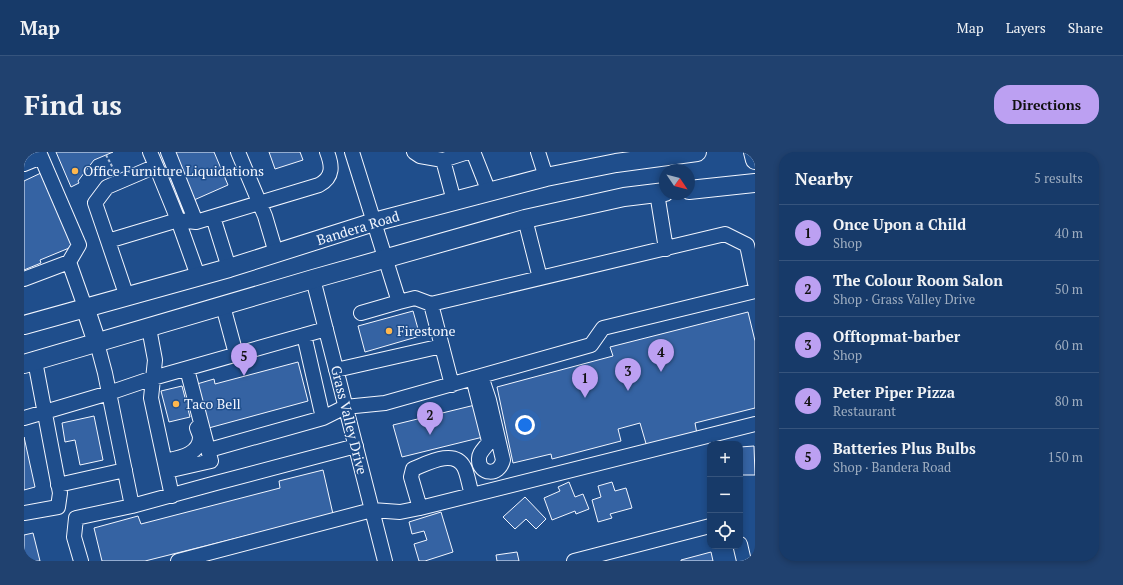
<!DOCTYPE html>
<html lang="en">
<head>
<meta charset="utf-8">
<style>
	:root { --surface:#173a69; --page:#20416f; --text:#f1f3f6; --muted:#9eadc0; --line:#36547d; --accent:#bca0f2 }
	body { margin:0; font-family:"PT Serif",serif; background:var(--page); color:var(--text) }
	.controls { position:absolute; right:12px; bottom:12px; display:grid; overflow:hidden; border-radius:8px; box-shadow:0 2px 6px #0003 }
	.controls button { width:36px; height:36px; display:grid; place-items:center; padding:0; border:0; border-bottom:1px solid var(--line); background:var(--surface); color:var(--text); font:20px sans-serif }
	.compass { position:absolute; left:635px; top:12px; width:36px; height:36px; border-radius:50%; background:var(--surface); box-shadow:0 2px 6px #0003; rotate:125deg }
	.you { position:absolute; left:501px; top:273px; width:14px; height:14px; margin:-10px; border:3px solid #fff; border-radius:50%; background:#1a73e8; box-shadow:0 0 0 6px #1a73e833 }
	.badge { display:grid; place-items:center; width:26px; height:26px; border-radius:50%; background:var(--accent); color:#111; font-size:13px; font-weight:700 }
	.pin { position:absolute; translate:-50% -33px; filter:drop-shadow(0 1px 2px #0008) }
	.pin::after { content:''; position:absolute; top:21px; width:14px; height:12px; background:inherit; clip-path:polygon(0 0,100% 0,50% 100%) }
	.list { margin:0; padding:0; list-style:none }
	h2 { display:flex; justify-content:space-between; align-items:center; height:52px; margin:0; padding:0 16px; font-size:17px }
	h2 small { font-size:13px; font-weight:400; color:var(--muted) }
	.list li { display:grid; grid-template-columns:26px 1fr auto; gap:12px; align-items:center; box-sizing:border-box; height:56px; padding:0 16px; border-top:1px solid var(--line) }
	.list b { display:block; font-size:15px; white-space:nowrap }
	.list p { margin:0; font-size:13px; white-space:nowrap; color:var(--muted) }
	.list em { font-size:13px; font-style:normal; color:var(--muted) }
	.icon { flex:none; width:22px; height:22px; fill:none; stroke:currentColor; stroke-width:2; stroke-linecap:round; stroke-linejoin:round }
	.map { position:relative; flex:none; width:731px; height:409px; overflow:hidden; border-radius:16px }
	header { display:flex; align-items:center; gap:24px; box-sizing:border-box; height:56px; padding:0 20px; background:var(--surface); border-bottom:1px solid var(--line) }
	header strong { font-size:19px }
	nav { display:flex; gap:22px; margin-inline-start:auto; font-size:14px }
	.intro { display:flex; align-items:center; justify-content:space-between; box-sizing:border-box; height:96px; padding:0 24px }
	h1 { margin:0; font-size:28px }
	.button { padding:10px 18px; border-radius:16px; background:var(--accent); color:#111; font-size:14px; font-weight:700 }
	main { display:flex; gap:24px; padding:0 24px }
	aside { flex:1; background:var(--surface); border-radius:16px; box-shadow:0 2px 6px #0003 }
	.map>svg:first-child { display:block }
	.building { fill:#3563a3; stroke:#f2f6ff }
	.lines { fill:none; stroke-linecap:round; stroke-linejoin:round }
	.minor-casing { stroke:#f2f6ff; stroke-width:16 }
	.major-casing { stroke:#f2f6ff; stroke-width:20 }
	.path { stroke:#b3c4dc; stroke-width:2; stroke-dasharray:3 2; stroke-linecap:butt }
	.minor { stroke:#1f4e8c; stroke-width:14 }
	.major { stroke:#1f4e8c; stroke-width:18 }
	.poi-dot { fill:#ffb74d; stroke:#1f4e8c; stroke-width:1.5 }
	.labels { text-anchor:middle; stroke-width:3; stroke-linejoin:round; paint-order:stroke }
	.poi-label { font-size:14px; fill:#f2f6ff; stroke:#1f4e8c; text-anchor:start }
	.street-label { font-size:14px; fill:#f2f6ff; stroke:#1f4e8c }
</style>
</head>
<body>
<header>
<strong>Map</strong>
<nav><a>Map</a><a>Layers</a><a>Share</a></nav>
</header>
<div class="intro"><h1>Find us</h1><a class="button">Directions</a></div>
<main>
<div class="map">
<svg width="731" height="409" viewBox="0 0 731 409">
	<rect width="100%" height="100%" fill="#1f4e8c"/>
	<path class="building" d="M 32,0 L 89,0 L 70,8 L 54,29 L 55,31 L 47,35 Z
		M 149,0 L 190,0 L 204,33 L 170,48 Z
		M 245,0 L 276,0 L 279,8 L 251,17 Z
		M 19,20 L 50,94 L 16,108 L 17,111 L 0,118 L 0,29 Z
		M 389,159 L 396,184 L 341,200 L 334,174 Z
		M 724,160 L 731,189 L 731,256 L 671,271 L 673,282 L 623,295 L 616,271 L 594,277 L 597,289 L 528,307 L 527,302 L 489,311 L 473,235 L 589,204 L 586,195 Z
		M 274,210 L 284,249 L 181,277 L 173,232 L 190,227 L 191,232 Z
		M 158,234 L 166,265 L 145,270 L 137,239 Z
		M 451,253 L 459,285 L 378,305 L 369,273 Z
		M 70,264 L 79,308 L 56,313 L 51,288 L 41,290 L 38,271 Z
		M 0,285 L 11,335 L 0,338 Z
		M 730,294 L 731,323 L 716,323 L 716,295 Z
		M 299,318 L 309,362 L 121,409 L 78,409 L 70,376 L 114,364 L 117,372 L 256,336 L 255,329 Z
		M 545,330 L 551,345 L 559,342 L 565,357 L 552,362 L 551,359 L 528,368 L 520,346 L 536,339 L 534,335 Z
		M 588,330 L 591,339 L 602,336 L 608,356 L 586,362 L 588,366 L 574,370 L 568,348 L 577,345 L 574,334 Z
		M 501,345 L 522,367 L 512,377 L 502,367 L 491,377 L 479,365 Z
		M 417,360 L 429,400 L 401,409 L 395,409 L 390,392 L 403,388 L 400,379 L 388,382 L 385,370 Z
		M 9,381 L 16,409 L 0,409 L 0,383 Z
		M 493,400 L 495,409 L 473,409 L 472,403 Z
		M 687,400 L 689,409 L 657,409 L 657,408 Z"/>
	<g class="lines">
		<g class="minor-casing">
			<path id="minor" d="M 126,0 L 132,14
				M 144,0 L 172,70
				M 214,0 L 241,64 L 252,101
				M 328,0 L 375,150 L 391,146 L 407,152 L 701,82 L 723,93 L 731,131
				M 390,0 L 396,4 L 419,8
				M 514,0 L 522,25
				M 0,12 L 17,5
				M 633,41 L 642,97
				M 430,49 L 419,8 L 444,0 L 450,2 L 465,40
				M 189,65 L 205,116
				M 501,67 L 516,126
				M 84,89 L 71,51 L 83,35 L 132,14 L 154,68 L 174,124
				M 45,110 L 61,155
				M 0,127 L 45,110 L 55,93 L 15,0
				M 289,127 L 361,409
				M 103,145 L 84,89 L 154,68 L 172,70 L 295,33 C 310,25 308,13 303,0
				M 407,152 L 428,233
				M 199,154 L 212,202
				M 337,161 L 375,150
				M 125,176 L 131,208 L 127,246 L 148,344
				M 280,183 L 299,266
				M 73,191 L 81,221 L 108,354 L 192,331 L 332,294
				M 312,218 L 418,194
				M 449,226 L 465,289 C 463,295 454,300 455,308 C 455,322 475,325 479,308 L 465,248 L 457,224
				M 0,266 L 85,241 L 129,226 L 302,177
				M 185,298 L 299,266 L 321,255 L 361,251 L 567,193 L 579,176 L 731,139
				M 141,309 C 154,306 176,303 176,285 C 176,283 174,279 173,276
				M 143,319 L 187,309 L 163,217
				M 34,333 L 101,318
				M 396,356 L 387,325 L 389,317 C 402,312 430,296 440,315 C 444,323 445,334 448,342
				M 0,361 L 34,355 L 36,341 L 11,209
				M 716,392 L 720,409
				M 57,409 L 50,385 L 52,366 L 108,354
				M 154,409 L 348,358 L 376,360 L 396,356 L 731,272
				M 550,409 L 686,374"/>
		</g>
		<g class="major-casing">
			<path id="major" d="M 729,0 L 731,8
				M 665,38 L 731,31
				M 61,155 L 73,191
				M 0,173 L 205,116 L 350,70 L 522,25 L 592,11 L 673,0
				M 0,212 L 289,127 L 501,67 L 600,45 L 641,40"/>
		</g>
		<path class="path" d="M 82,3 L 90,18"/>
		<use href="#minor" class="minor"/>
		<use href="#major" class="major"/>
	</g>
	<g class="poi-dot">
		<circle cx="51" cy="19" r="4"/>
		<circle cx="365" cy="179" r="4"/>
		<circle cx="152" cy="252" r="4"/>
	</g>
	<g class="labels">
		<g class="poi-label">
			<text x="59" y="24">Office Furniture Liquidations</text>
			<text x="373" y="184">Firestone</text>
			<text x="160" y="257">Taco Bell</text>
		</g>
		<g class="street-label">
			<text transform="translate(334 76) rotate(-17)" y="5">Bandera Road</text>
			<text transform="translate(325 268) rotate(76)" y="5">Grass Valley Drive</text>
		</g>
	</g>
</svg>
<div class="controls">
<button>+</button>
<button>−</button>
<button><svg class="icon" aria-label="locate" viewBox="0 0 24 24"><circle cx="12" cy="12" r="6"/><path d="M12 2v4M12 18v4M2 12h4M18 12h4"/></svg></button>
</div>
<svg class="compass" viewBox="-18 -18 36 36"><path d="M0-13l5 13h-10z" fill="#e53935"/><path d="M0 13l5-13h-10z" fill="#9eadc0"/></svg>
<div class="you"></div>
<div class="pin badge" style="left:561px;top:246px">1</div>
<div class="pin badge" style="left:406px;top:283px">2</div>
<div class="pin badge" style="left:604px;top:239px">3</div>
<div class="pin badge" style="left:637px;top:220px">4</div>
<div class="pin badge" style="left:220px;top:224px">5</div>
</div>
<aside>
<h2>Nearby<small>5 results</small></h2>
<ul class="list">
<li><span class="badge">1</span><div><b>Once Upon a Child</b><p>Shop</p></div><em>40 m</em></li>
<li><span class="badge">2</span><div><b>The Colour Room Salon</b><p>Shop · Grass Valley Drive</p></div><em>50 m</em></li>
<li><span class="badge">3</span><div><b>Offtopmat-barber</b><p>Shop</p></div><em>60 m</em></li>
<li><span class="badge">4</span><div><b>Peter Piper Pizza</b><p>Restaurant</p></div><em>80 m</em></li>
<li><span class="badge">5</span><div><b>Batteries Plus Bulbs</b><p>Shop · Bandera Road</p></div><em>150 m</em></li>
</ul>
</aside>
</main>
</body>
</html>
